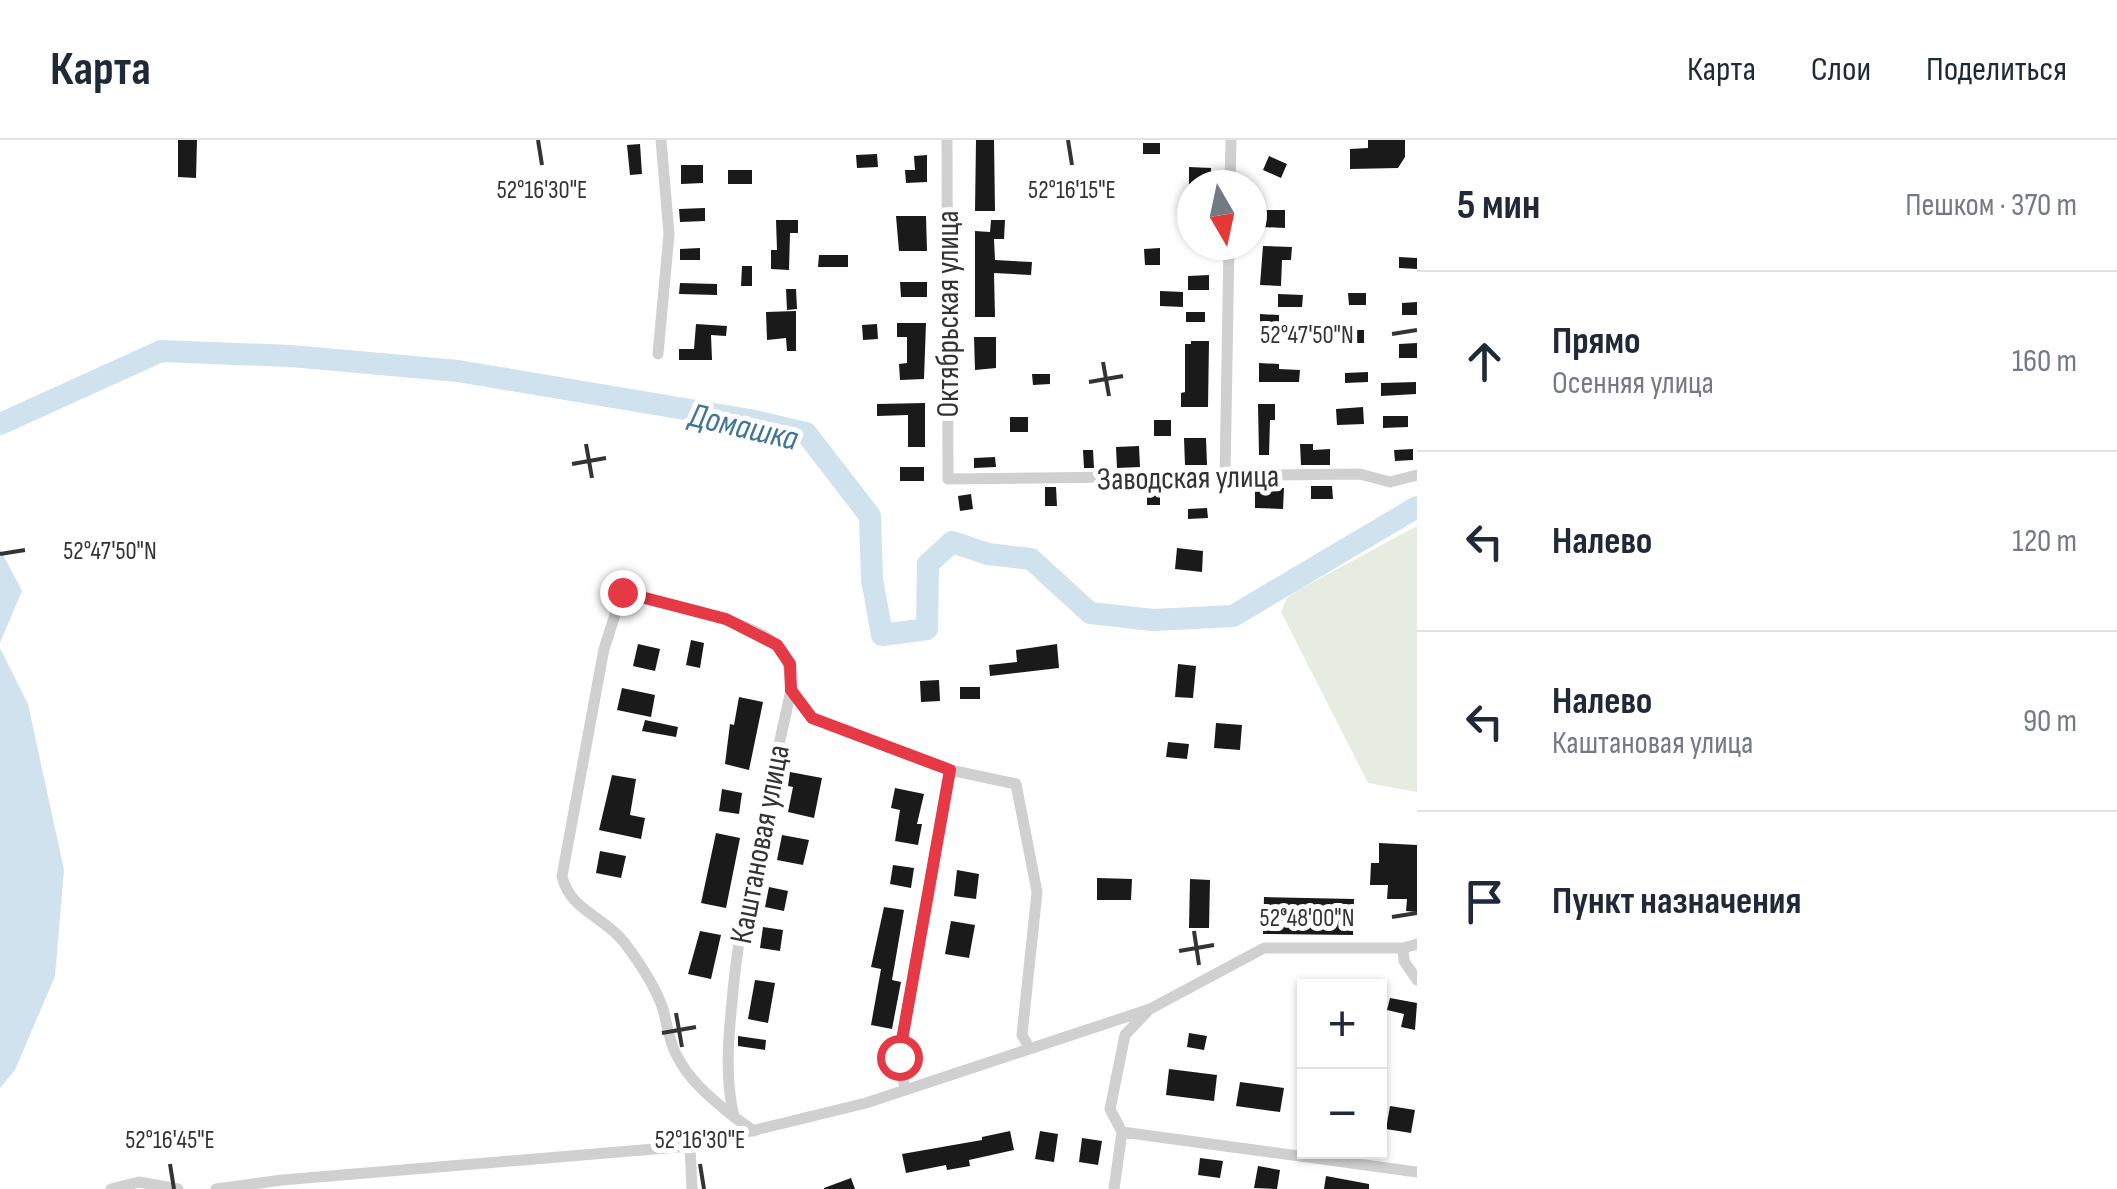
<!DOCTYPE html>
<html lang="ru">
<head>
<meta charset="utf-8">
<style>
	:root { --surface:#fff; --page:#f2f2f3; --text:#1f2937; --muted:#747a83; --line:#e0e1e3 }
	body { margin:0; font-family:"Sofia Sans Condensed",sans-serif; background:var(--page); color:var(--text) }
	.controls { position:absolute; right:30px; bottom:30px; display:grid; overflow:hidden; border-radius:0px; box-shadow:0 2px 8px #0004 }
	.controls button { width:90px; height:90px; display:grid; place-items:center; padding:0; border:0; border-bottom:2px solid var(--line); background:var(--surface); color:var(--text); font:50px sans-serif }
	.compass { position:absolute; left:1177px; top:30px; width:90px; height:90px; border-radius:50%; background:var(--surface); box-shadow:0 2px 8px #0004; rotate:171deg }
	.stop { position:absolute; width:30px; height:30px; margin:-22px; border:8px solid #e63946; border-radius:50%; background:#fff }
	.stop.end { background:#e63946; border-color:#fff; box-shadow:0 2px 10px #0008 }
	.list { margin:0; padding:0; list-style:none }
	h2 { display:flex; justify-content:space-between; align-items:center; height:130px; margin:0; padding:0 40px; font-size:42px }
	h2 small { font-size:32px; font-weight:400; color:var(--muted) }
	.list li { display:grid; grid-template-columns:65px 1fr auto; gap:30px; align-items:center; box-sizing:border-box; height:180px; padding:0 40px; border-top:2px solid var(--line) }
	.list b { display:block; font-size:38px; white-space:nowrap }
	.list p { margin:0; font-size:32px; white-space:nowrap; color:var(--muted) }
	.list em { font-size:32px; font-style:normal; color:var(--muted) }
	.icon { flex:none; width:55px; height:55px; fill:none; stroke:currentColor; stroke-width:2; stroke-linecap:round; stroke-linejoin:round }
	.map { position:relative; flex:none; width:1417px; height:1049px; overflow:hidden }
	header { display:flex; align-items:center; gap:60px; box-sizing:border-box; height:140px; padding:0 50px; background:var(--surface); border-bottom:2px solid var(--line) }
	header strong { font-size:48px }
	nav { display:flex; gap:55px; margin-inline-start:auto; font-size:35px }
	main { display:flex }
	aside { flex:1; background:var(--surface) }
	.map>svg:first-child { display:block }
	.green { fill:#e6ecdf }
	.water { fill:#cfe2ee }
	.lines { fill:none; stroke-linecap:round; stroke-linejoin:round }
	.river { stroke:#cfe2ee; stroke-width:22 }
	.building { fill:#1a1a1a }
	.minor { stroke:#d0d0d0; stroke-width:11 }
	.route { stroke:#e63946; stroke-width:12 }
	.ticks { fill:none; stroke:#333; stroke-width:4 }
	.labels { text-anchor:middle; stroke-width:10; stroke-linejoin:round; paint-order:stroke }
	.street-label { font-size:32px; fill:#333; stroke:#fff }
	.water-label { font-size:35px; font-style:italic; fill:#3f7597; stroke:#fff }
	.ticks-label { font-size:25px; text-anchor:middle; fill:#333; stroke:#fff; stroke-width:10; stroke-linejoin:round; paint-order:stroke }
</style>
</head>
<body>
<header>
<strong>Карта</strong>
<nav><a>Карта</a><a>Слои</a><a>Поделиться</a></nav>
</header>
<main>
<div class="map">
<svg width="1417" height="1049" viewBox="0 0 1417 1049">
	<rect width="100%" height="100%" fill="#fff"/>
	<path class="green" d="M 1417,386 L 1417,652 L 1368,643 L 1281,472 L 1287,458 L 1298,450 Z"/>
	<path class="water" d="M 0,409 L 22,451 L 0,503 Z
		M 0,508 L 28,564 L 64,730 L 55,836 L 15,930 L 0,948 Z"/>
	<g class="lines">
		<path class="river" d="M 0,284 L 161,211 L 291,216 L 458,231 L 750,280 L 806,293 L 870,376 L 872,439 L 882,495 L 927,489 L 928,424 L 952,402 L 988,414 L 1031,419 L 1090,473 L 1153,480 L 1233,476 L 1417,367"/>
	</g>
	<path class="building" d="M 178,0 L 197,0 L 196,38 L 178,37 Z
		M 976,0 L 994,0 L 995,71 L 975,71 Z
		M 1368,0 L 1405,0 L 1405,17 L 1398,28 L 1350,29 L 1350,9 L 1368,8 Z
		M 1143,3 L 1160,3 L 1160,14 L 1143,14 Z
		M 640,4 L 642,34 L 630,35 L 627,5 Z
		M 877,14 L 878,27 L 857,28 L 856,15 Z
		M 927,15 L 927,42 L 906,43 L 905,30 L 915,30 L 914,16 Z
		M 1269,16 L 1287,24 L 1281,38 L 1263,30 Z
		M 681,25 L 703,25 L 703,43 L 681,44 Z
		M 1189,27 L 1211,28 L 1211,45 L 1189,45 Z
		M 728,30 L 752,30 L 752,44 L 728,44 Z
		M 705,68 L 705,81 L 680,82 L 679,69 Z
		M 1263,70 L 1285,70 L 1285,88 L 1263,87 Z
		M 896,76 L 926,76 L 927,111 L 899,111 Z
		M 776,80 L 798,80 L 798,93 L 790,93 L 789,130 L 771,129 L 771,110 L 777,110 Z
		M 991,80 L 1005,80 L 1004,99 L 994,99 L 995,120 L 1032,122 L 1031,135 L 994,133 L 995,177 L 975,177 L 975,91 L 990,92 Z
		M 1263,106 L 1292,107 L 1291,120 L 1282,120 L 1281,146 L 1260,145 Z
		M 700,108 L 700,120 L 680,120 L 680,109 Z
		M 1160,108 L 1160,125 L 1145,125 L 1144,109 Z
		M 819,115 L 848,115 L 848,127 L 818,127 Z
		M 1399,117 L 1417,118 L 1417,129 L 1399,128 Z
		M 742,126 L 752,126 L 752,146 L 741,146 Z
		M 1209,135 L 1209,150 L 1188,150 L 1188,136 Z
		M 900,142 L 927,142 L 927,157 L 901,157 Z
		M 680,143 L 717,144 L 717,155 L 679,154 Z
		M 786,149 L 796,149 L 797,169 L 787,170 Z
		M 1160,151 L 1183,152 L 1183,167 L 1160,166 Z
		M 1348,153 L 1366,153 L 1366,165 L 1349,165 Z
		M 1278,154 L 1303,155 L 1302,167 L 1278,167 Z
		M 1417,162 L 1417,175 L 1402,175 L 1402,163 Z
		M 796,171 L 796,211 L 787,211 L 786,198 L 767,200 L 766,172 Z
		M 1186,172 L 1205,172 L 1205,182 L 1186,182 Z
		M 1260,174 L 1279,175 L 1279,203 L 1260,203 Z
		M 897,183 L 926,183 L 924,239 L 900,240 L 899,224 L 907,223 L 907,197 L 897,197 Z
		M 696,184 L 727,186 L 726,196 L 711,195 L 712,220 L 679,220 L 679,209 L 694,209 Z
		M 877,184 L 878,199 L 863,200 L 862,185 Z
		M 1345,190 L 1364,190 L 1364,203 L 1345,203 Z
		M 974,197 L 996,197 L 996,228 L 975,230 Z
		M 1191,201 L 1209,201 L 1208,267 L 1181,267 L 1181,253 L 1185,252 L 1185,204 L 1191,204 Z
		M 1417,203 L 1417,218 L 1399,218 L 1399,204 Z
		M 1259,223 L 1279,224 L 1279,229 L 1300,230 L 1299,242 L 1259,242 Z
		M 1368,232 L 1368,242 L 1345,243 L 1345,233 Z
		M 1032,234 L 1050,234 L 1050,244 L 1033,245 Z
		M 1416,242 L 1416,254 L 1381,256 L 1381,243 Z
		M 925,263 L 925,307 L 908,307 L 908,275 L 877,276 L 877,264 Z
		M 1258,264 L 1275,264 L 1275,280 L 1270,280 L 1269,315 L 1259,315 Z
		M 1363,267 L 1364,284 L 1337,285 L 1336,269 Z
		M 1383,276 L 1408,276 L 1408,287 L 1383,288 Z
		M 1010,277 L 1028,277 L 1028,292 L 1010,292 Z
		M 1154,280 L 1171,280 L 1171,296 L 1154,296 Z
		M 1184,298 L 1206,298 L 1207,325 L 1185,325 Z
		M 1300,304 L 1313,304 L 1313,310 L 1330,309 L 1330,325 L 1301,325 Z
		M 1139,306 L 1140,327 L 1117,328 L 1116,307 Z
		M 1413,309 L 1413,320 L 1395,321 L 1394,310 Z
		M 1083,310 L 1093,310 L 1094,328 L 1084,328 Z
		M 995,317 L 996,327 L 974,328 L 974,318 Z
		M 900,327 L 924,327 L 924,341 L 900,341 Z
		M 1147,346 L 1160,346 L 1160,365 L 1147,365 Z
		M 1311,346 L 1332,346 L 1333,359 L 1311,359 Z
		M 1045,347 L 1056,347 L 1057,366 L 1045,366 Z
		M 1255,347 L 1284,348 L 1283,369 L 1255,368 Z
		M 971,354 L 973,369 L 960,371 L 958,356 Z
		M 1207,368 L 1208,378 L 1188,379 L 1188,369 Z
		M 1177,408 L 1203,411 L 1202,432 L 1175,429 Z
		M 691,500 L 704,503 L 700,528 L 686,525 Z
		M 638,504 L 660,509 L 655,531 L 633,526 Z
		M 1057,504 L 1059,528 L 990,536 L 989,525 L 1017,522 L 1016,510 Z
		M 1178,524 L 1196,526 L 1193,558 L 1175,557 Z
		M 939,540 L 940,561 L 921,562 L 920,541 Z
		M 960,547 L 980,547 L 980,559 L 960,559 Z
		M 622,548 L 655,555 L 651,577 L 617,570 Z
		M 739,557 L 763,562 L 749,630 L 725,624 L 730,584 L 734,585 Z
		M 645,580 L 678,587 L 676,597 L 642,591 Z
		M 1216,583 L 1242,585 L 1240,610 L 1214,608 Z
		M 1168,602 L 1189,604 L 1187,619 L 1166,617 Z
		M 790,632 L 822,638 L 814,678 L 788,672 L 793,647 L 788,646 Z
		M 612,635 L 636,639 L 630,675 L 645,678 L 641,699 L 599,690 Z
		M 895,648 L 924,654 L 917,684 L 922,684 L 918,705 L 895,701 L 900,670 L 891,668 Z
		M 722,649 L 742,653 L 739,674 L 719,671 Z
		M 716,693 L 740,698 L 726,768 L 701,763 Z
		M 782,695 L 809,700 L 803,725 L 777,720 Z
		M 1379,703 L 1417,705 L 1417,772 L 1406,771 L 1407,759 L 1387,759 L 1388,745 L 1370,745 L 1371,723 L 1379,723 Z
		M 600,711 L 626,716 L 621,738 L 596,733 Z
		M 893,725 L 914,728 L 911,748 L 890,744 Z
		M 957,730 L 979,734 L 976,759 L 954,756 Z
		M 1097,738 L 1132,739 L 1131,760 L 1097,760 Z
		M 1190,739 L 1210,740 L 1209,788 L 1189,788 Z
		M 769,747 L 788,751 L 784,771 L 765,767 Z
		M 1264,757 L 1354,759 L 1353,795 L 1263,794 Z
		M 884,767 L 904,770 L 892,840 L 901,842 L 892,889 L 871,885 L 881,829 L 871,827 Z
		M 951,781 L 975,785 L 969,818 L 945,814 Z
		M 763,787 L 783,790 L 780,811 L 760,808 Z
		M 700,791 L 721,795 L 711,839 L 688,834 Z
		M 755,840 L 775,843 L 768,883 L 748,879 Z
		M 1390,858 L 1417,863 L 1415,890 L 1401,887 L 1404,874 L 1387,870 Z
		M 1189,893 L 1207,896 L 1204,910 L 1187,907 Z
		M 738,896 L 766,900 L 765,910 L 738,906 Z
		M 1169,929 L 1217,935 L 1214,961 L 1166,955 Z
		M 1240,942 L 1284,948 L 1280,972 L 1236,966 Z
		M 1390,966 L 1415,970 L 1411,993 L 1386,989 Z
		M 1010,991 L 1014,1010 L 969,1020 L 970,1026 L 947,1030 L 946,1025 L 906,1033 L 902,1014 L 982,1000 L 982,997 Z
		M 1040,991 L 1058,994 L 1054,1022 L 1035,1019 Z
		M 1082,998 L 1102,1001 L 1098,1025 L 1079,1022 Z
		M 1200,1018 L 1223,1021 L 1220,1038 L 1198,1035 Z
		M 1258,1026 L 1280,1030 L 1277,1049 L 1254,1048 Z
		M 1326,1036 L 1369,1044 L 1369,1049 L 1324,1049 Z
		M 851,1038 L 855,1049 L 824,1049 L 824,1048 Z"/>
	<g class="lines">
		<path class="minor" d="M 947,0 L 948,339 L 1360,334 L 1390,342 L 1417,335
			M 1230,45 L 1231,0
			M 658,214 L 669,94 L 661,0
			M 1225,336 L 1229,105
			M 791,550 L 812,578 L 950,630 L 1016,644 L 1037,752 L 1022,895 L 1030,909
			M 1403,808 L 1404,821 L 1417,840
			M 1147,872 L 1125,895 L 1110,969 L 1122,992 L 1417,1032
			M 905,949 L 899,917 L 950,630
			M 734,977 C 712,959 689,941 676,914 C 669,901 667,884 663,869 C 655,845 639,822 624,802 C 604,776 570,771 562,736 L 604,509 L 622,453 C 662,463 750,479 778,506 C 790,518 790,534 791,550 C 769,653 741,756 732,862 C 728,901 725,939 734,977 L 754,991
			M 690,1006 L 692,1049
			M 111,1049 L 139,1042 L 178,1049
			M 216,1049 L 282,1040 L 690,1006 L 866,963 L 1150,869 L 1264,808 L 1403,808 L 1417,804
			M 1114,1049 L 1122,992"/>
	</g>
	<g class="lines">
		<path class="route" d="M 622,452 L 726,479 L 777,505 L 790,524 L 791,550 L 812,578 L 950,630 L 899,917"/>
	</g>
	<path class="ticks" d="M 538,0 L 542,25M 1068,0 L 1072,25M 1392,194 L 1417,190M 1103,222 L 1109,256M 1089,242 L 1123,236M 586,304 L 592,338M 572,324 L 606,318M 0,414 L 25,410M 1392,777 L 1417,773M 1194,791 L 1199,825M 1179,811 L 1214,805M 676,873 L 682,907M 662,893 L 696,887M 170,1024 L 174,1049M 700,1024 L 704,1049"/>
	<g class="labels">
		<g class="street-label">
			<text transform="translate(947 174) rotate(-90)" y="11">Октябрьская улица</text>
			<text transform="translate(1188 337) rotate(-1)" y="11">Заводская улица</text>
			<text transform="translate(759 704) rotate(-79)" y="11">Каштановая улица</text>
		</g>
		<g class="water-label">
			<text transform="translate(744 286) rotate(13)" y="12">Домашка</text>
		</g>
	</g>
	<g class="ticks-label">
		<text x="542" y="58">52°16'30"E</text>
		<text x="1072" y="58">52°16'15"E</text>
		<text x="1307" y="203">52°47'50"N</text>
		<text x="110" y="419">52°47'50"N</text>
		<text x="1307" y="786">52°48'00"N</text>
		<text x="170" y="1008">52°16'45"E</text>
		<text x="700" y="1008">52°16'30"E</text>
	</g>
</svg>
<div class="controls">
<button>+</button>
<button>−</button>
</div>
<svg class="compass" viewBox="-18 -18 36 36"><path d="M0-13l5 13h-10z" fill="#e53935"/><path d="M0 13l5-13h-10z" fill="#747a83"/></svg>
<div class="stop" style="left:899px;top:917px"></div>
<div class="stop end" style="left:622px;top:452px"></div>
</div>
<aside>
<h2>5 мин<small>Пешком · 370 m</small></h2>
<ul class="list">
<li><svg class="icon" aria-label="ahead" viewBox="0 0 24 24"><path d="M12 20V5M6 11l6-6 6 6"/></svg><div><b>Прямо</b><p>Осенняя улица</p></div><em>160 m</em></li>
<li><svg class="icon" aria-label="left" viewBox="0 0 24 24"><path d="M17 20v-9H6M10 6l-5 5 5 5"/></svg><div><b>Налево</b></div><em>120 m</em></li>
<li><svg class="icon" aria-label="left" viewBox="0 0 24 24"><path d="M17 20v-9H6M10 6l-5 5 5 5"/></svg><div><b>Налево</b><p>Каштановая улица</p></div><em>90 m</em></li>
<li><svg class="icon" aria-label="arrive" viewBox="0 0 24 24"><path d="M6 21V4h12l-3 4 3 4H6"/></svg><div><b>Пункт назначения</b></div></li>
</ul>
</aside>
</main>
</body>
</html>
